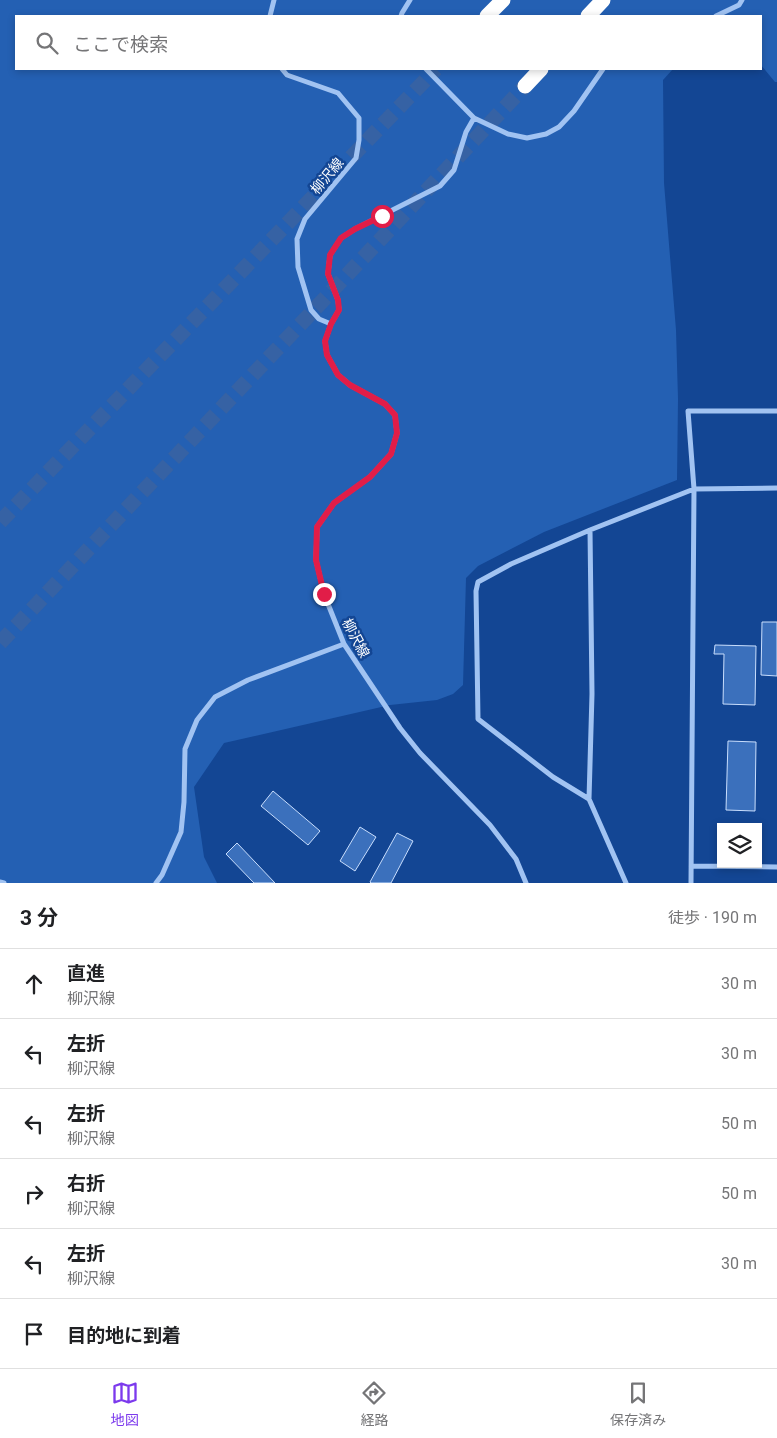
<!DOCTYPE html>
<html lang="ja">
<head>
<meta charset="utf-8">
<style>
	:root { --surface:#fff; --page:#f2f2f2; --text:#202124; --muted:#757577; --line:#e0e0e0; --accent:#7c3aed }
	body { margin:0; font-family:Roboto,"Noto Sans JP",sans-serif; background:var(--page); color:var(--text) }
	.controls { position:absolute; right:15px; bottom:15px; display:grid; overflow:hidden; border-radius:0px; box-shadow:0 2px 8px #0003 }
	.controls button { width:45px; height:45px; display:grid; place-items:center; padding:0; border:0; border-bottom:1px solid var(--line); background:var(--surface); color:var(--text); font:25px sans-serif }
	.stop { position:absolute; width:15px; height:15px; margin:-11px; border:4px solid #e11d48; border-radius:50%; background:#fff }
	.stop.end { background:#e11d48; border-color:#fff; box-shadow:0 1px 5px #0008 }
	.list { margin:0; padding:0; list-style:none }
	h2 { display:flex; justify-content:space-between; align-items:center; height:65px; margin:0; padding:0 20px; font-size:21px }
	h2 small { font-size:16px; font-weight:400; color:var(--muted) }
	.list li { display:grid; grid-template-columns:32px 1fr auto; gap:15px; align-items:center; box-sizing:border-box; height:70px; padding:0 20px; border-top:1px solid var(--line) }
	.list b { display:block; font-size:19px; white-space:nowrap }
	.list p { margin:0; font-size:16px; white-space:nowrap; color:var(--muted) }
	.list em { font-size:16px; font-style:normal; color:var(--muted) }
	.icon { flex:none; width:28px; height:28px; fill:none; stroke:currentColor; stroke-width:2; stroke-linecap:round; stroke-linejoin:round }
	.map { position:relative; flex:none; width:777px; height:883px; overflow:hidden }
	.search { position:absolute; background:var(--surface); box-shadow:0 2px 8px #0003; left:15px; right:15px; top:15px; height:55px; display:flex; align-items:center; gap:12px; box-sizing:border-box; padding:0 18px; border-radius:0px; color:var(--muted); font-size:19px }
	.sheet { height:485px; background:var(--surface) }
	nav { display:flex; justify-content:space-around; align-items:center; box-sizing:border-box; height:70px; border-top:1px solid var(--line); background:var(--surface); font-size:14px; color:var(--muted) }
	nav a { display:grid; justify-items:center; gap:2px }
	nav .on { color:var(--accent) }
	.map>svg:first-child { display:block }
	.green { fill:#2460b3 }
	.building { fill:#3b70bc; stroke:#c9defd }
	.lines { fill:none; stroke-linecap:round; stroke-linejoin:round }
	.highway-tunnel { stroke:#3662a4; stroke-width:15; stroke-dasharray:15 8; stroke-linecap:butt }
	.street { stroke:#a1c3f2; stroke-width:5 }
	.highway { stroke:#fff; stroke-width:15 }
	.route { stroke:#e11d48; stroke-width:6 }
	.labels { text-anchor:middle; stroke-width:5; stroke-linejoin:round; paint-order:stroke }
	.street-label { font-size:14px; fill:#fff; stroke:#134694 }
</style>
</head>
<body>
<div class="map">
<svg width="777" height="883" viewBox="0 0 777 883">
	<rect width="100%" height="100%" fill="#134694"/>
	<path class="green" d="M 0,0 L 777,0 L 777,82 L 775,82 L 761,65 L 761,16 L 16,16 L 16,69 L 673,69 L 663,80 L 664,183 L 676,330 L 678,399 L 677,480 L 544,532 L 478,566 L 466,578 L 463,685 L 453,694 L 437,700 L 390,705 L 224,743 L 194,787 L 204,857 L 217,883 L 0,883 Z"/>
	<path class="building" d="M 762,622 L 777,622 L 777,676 L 761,675 Z
		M 715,645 L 756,646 L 755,705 L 723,704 L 724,654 L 714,654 Z
		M 728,741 L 756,742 L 755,811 L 726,810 Z
		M 273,791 L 320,831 L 308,845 L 261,806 Z
		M 360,827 L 376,837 L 355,871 L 340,861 Z
		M 397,833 L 413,841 L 391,883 L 371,883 L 370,882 Z
		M 237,843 L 275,883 L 254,883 L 226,854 Z"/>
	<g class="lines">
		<path class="highway-tunnel" d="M 0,522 L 436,69
			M 0,643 L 525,86"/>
		<path class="street" d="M 270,16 L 274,0
			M 401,16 L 402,13 L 410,0
			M 716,16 L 739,5 L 742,0
			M 282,69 L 287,75 L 338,93 L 359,118 L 359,140 L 356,158 L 305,219 L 297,239 L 298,267 L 311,310 L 319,319 L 331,324
			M 426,69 L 474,118 L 508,134 L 527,138 L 546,134 L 559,127 L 574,111 L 603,69
			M 474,118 L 466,132 L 454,170 L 440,186 L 355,229 L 341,238 L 330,255 L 328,274 L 338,300 L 339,310 L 331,324 L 325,341 L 327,355 L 338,375 L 350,385 L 385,404 L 395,415 L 397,433 L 391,454 L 370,477 L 334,503 L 317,527 L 316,560 L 324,594 L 344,644 L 400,728 L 420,753 L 490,825 L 516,859 L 526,883
			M 589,799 L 592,694 L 590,530
			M 691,866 L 777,867
			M 0,882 L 4,883
			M 156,883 L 162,875 L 181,832 L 184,802 L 185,749 L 197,720 L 215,697 L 248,680 L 344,644
			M 626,883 L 589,799 L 553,777 L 478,719 L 476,591 L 478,582 L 511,564 L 590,530 L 694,489 L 777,488
			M 691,883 L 694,489 L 688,411 L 777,411"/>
		<path class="highway" d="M 487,16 L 503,0
			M 588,16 L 603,0
			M 525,86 L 541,69"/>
	</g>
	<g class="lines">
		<path class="route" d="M 324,594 L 316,560 L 317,527 L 334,503 L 370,477 L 391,454 L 397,433 L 395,415 L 385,404 L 350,385 L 338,375 L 327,355 L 325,341 L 331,324 L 339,310 L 338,300 L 328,274 L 330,255 L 341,238 L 355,229 L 382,216"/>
	</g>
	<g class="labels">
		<g class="street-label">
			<text transform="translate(327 176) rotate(-50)" y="5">柳沢線</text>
			<text transform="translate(356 638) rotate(62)" y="5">柳沢線</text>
		</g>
	</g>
</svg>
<div class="controls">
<button><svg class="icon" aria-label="layers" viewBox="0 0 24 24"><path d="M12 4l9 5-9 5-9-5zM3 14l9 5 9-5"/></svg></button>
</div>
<div class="stop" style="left:382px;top:216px"></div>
<div class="stop end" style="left:324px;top:594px"></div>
<div class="search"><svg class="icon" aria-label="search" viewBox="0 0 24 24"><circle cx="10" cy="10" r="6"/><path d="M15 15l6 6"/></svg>ここで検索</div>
</div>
<section class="sheet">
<h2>3 分<small>徒歩 · 190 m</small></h2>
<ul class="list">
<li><svg class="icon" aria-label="ahead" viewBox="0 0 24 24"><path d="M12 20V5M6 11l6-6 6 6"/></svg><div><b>直進</b><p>柳沢線</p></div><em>30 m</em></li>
<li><svg class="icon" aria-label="left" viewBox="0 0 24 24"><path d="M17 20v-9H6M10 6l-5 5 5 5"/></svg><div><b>左折</b><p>柳沢線</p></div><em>30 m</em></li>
<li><svg class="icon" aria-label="left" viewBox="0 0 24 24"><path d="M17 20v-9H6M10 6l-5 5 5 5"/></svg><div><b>左折</b><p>柳沢線</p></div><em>50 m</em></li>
<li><svg class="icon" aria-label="right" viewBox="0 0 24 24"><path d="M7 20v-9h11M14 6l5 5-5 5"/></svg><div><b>右折</b><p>柳沢線</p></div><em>50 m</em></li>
<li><svg class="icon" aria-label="left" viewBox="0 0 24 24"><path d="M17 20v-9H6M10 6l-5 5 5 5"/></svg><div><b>左折</b><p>柳沢線</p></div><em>30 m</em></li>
<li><svg class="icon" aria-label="arrive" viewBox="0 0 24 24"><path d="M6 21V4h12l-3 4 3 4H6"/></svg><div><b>目的地に到着</b></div></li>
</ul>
</section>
<nav>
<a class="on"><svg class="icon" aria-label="map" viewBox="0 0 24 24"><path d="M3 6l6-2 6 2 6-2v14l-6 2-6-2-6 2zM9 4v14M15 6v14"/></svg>地図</a>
<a><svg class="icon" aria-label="directions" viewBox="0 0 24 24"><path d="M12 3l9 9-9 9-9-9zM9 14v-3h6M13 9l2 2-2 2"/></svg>経路</a>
<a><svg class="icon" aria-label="saved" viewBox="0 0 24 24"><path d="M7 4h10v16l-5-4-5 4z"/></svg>保存済み</a>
</nav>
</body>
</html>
